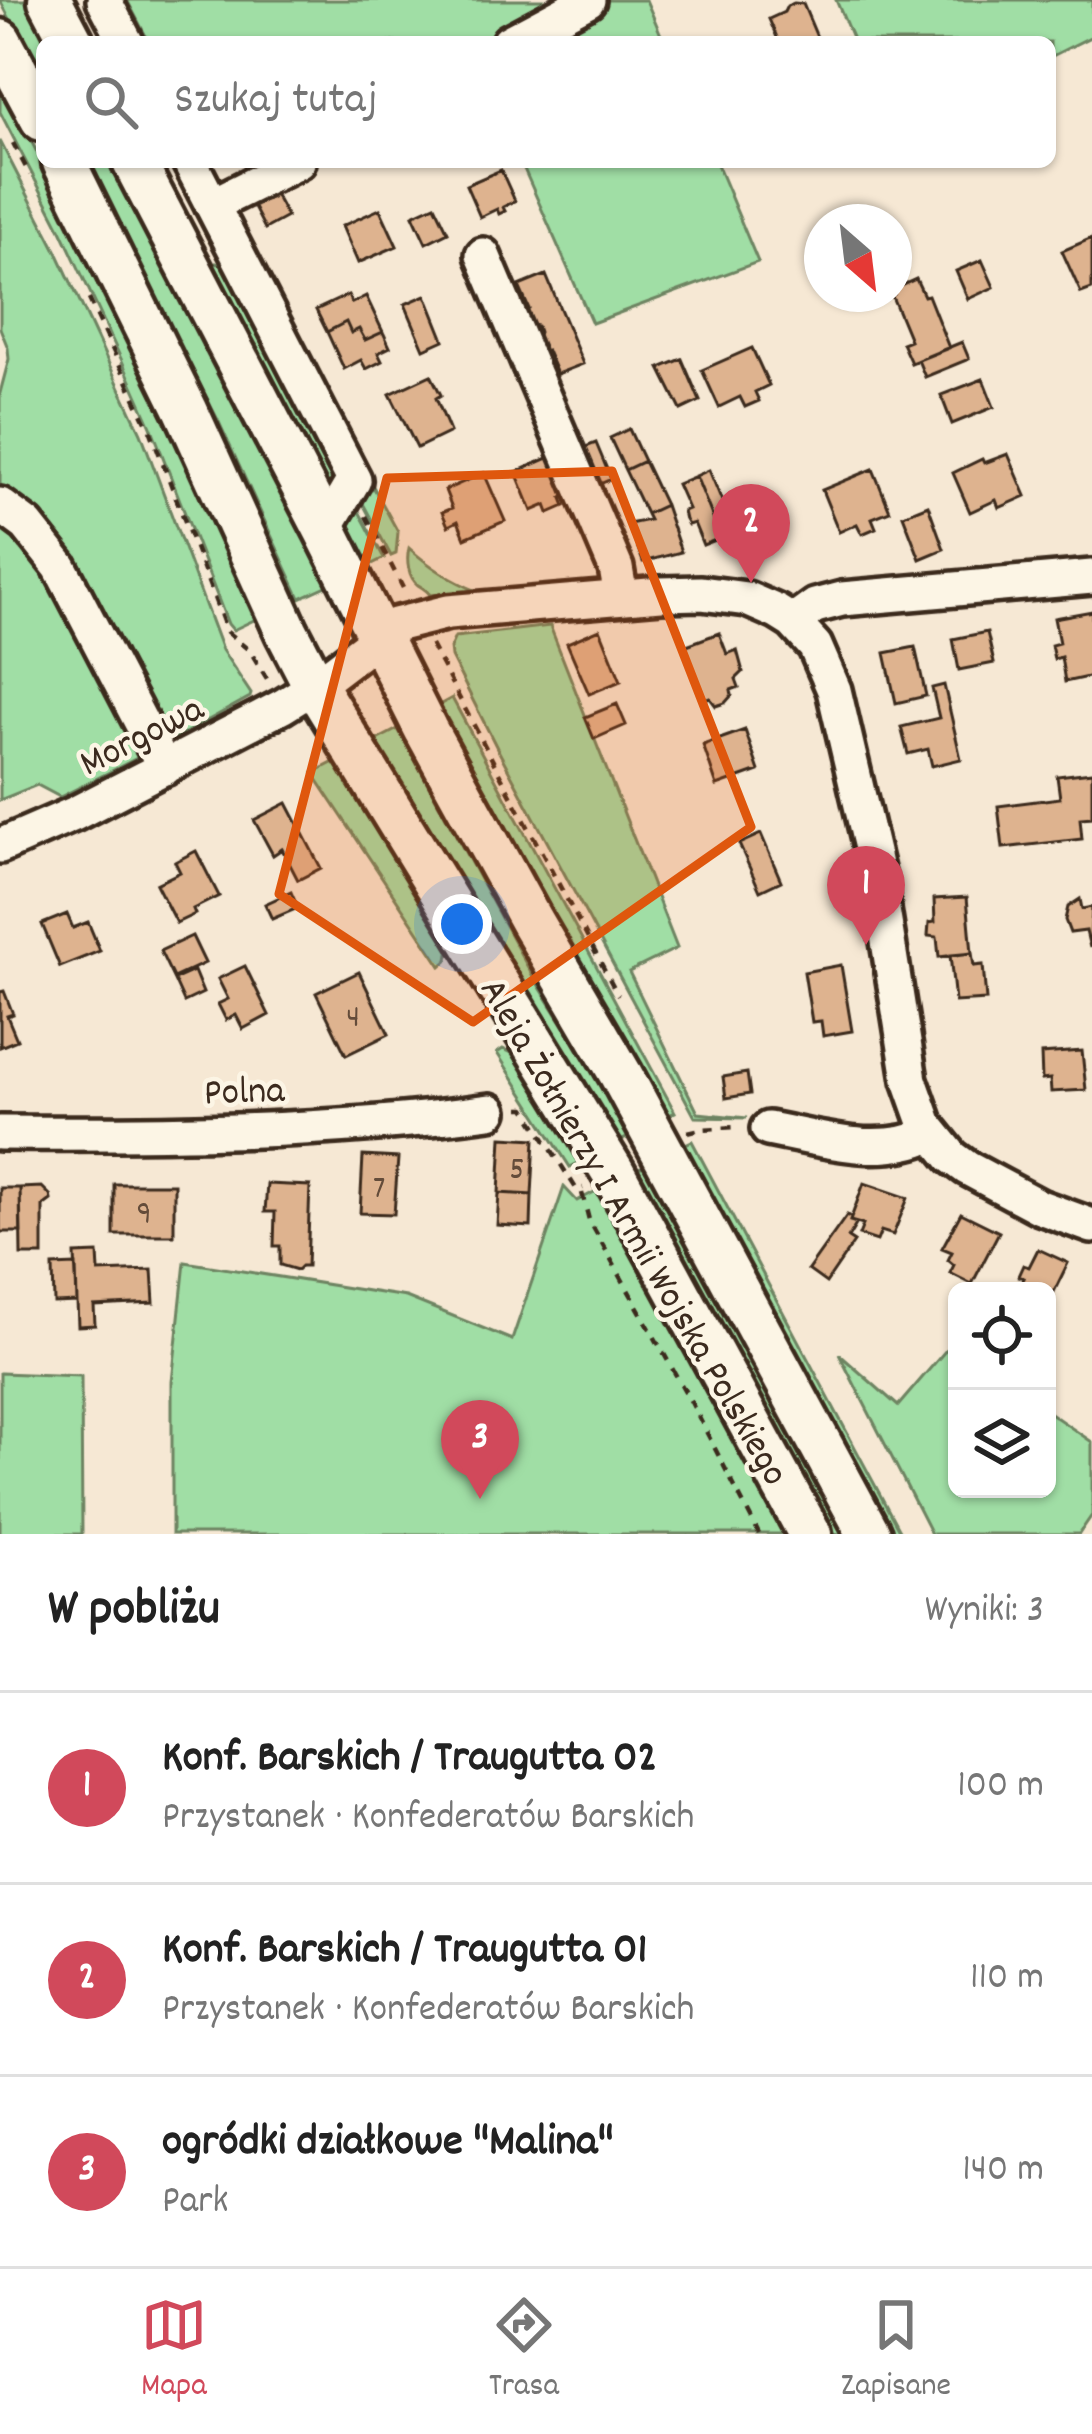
<!DOCTYPE html>
<html lang="pl">
<head>
<meta charset="utf-8">
<style>
	:root { --surface:#fff; --page:#f6f6f6; --text:#222; --muted:#767676; --line:#e0e0e0; --accent:#d1495b }
	body { margin:0; font-family:Dekko,sans-serif; background:var(--page); color:var(--text) }
	.controls { position:absolute; right:36px; bottom:36px; display:grid; overflow:hidden; border-radius:18px; box-shadow:0 3px 9px #0004 }
	.controls button { width:108px; height:108px; display:grid; place-items:center; padding:0; border:0; border-bottom:3px solid var(--line); background:var(--surface); color:var(--text); font:60px sans-serif }
	.compass { position:absolute; left:804px; top:204px; width:108px; height:108px; border-radius:50%; background:var(--surface); box-shadow:0 3px 9px #0004; rotate:152deg }
	.you { position:absolute; left:462px; top:924px; width:42px; height:42px; margin:-30px; border:9px solid #fff; border-radius:50%; background:#1a73e8; box-shadow:0 0 0 18px #1a73e833 }
	.badge { display:grid; place-items:center; width:78px; height:78px; border-radius:50%; background:var(--accent); color:#fff; font-size:39px; font-weight:700 }
	.pin { position:absolute; translate:-50% -99px; filter:drop-shadow(0 3px 6px #0008) }
	.pin::after { content:''; position:absolute; top:63px; width:42px; height:36px; background:inherit; clip-path:polygon(0 0,100% 0,50% 100%) }
	.list { margin:0; padding:0; list-style:none }
	h2 { display:flex; justify-content:space-between; align-items:center; height:156px; margin:0; padding:0 48px; font-size:51px }
	h2 small { font-size:39px; font-weight:400; color:var(--muted) }
	.list li { display:grid; grid-template-columns:78px 1fr auto; gap:36px; align-items:center; box-sizing:border-box; height:192px; padding:0 48px; border-top:3px solid var(--line) }
	.list b { display:block; font-size:45px; white-space:nowrap }
	.list p { margin:0; font-size:39px; white-space:nowrap; color:var(--muted) }
	.list em { font-size:39px; font-style:normal; color:var(--muted) }
	.icon { flex:none; width:66px; height:66px; fill:none; stroke:currentColor; stroke-width:2; stroke-linecap:round; stroke-linejoin:round }
	.map { position:relative; flex:none; width:1092px; height:1534px; overflow:hidden }
	.search { position:absolute; background:var(--surface); box-shadow:0 3px 9px #0004; left:36px; right:36px; top:36px; height:132px; display:flex; align-items:center; gap:30px; box-sizing:border-box; padding:0 42px; border-radius:18px; color:var(--muted); font-size:45px }
	.sheet { height:732px; background:var(--surface) }
	nav { display:flex; justify-content:space-around; align-items:center; box-sizing:border-box; height:168px; border-top:3px solid var(--line); background:var(--surface); font-size:33px; color:var(--muted) }
	nav a { display:grid; justify-items:center; gap:6px }
	nav .on { color:var(--accent) }
	.map>svg:first-child { display:block }
	.green { fill:#a0dea5; stroke:#6e8462; stroke-width:3 }
	.building { fill:#deb38f; stroke:#3b2a1e; stroke-width:3 }
	.lines { fill:none; stroke-linecap:round; stroke-linejoin:round }
	.minor-casing { stroke:#3b2a1e; stroke-width:42 }
	.major-casing { stroke:#3b2a1e; stroke-width:51 }
	.path { stroke:#3b2a1e; stroke-width:4.5; stroke-dasharray:9 9; stroke-linecap:butt }
	.minor { stroke:#fcf5e5; stroke-width:33 }
	.major { stroke:#fcf5e5; stroke-width:42 }
	.marked { fill:#df570d; fill-opacity:0.2; stroke:#df570d; stroke-width:9; stroke-linejoin:round }
	.labels { text-anchor:middle; stroke-width:9; stroke-linejoin:round; paint-order:stroke }
	.number-label { font-size:33px; fill:#644c3a }
	.street-label { font-size:39px; fill:#3b2a1e; stroke:#fcf5e5 }
</style>
</head>
<body>
<div class="map">
<svg width="1092" height="1534" viewBox="0 0 1092 1534">
	<rect width="100%" height="100%" fill="#f6e8d4"/>
	<filter id="ink" filterUnits="userSpaceOnUse"><feTurbulence type="fractalNoise" baseFrequency=".00833" numOctaves="2"/><feDisplacementMap in="SourceGraphic" scale="24" xChannelSelector="R" yChannelSelector="G"/><feConvolveMatrix kernelMatrix="1 2 1 2 8 2 1 2 1" color-interpolation-filters="sRGB"/></filter>
	<g filter="url(#ink)">
		<path class="green" d="M 0,0 L 29,0 L 51,42 L 42,42 L 42,81 Z
			M 127,0 L 646,0 L 664,42 L 149,42 Z
			M 836,0 L 1092,0 L 1092,36 L 1050,57 L 1050,42 L 854,42 Z
			M 0,80 L 89,254 L 256,619 L 233,630 L 228,624 L 151,426 L 123,363 L 61,230 L 0,112 Z
			M 0,141 L 56,250 L 141,433 L 222,650 L 251,694 L 250,697 L 174,739 L 159,728 L 0,494 L 0,393 L 9,359 L 8,348 L 0,328 Z
			M 86,162 L 114,162 L 333,583 L 300,598 L 218,420 Z
			M 521,162 L 716,162 L 758,262 L 592,323 Z
			M 216,263 L 222,265 L 337,484 L 329,496 L 211,269 Z
			M 369,479 L 398,532 L 396,554 L 391,556 L 359,496 Z
			M 354,502 L 384,558 L 366,567 L 342,522 Z
			M 0,516 L 32,543 L 141,756 L 60,797 L 37,785 L 0,800 Z
			M 409,548 C 430,567 450,580 477,591 L 430,595 C 427,590 423,588 418,585 C 408,577 406,560 409,548 Z
			M 550,626 L 677,948 L 629,972 L 698,1113 L 747,1118 L 695,1117 L 498,750 L 451,657 L 450,648 L 455,637 Z
			M 452,698 L 675,1112 L 663,1118 L 439,705 Z
			M 398,729 L 531,973 L 633,1135 L 616,1143 L 369,744 Z
			M 338,760 L 451,941 L 448,960 L 441,966 L 313,773 Z
			M 503,1049 L 523,1058 L 586,1159 L 570,1167 L 497,1053 Z
			M 692,1141 L 901,1534 L 888,1534 L 679,1147 Z
			M 648,1164 L 848,1534 L 828,1534 L 632,1171 Z
			M 564,1187 L 577,1201 L 602,1188 L 789,1534 L 172,1534 L 172,1382 L 185,1262 L 406,1297 L 512,1340 Z
			M 951,1344 L 957,1349 L 957,1489 L 1047,1489 L 1047,1411 L 1092,1442 L 1092,1515 L 1079,1534 L 931,1534 L 839,1354 L 898,1406 Z
			M 0,1373 L 81,1376 L 82,1534 L 0,1534 Z"/>
		<path class="building" d="M 794,3 L 803,4 L 819,42 L 779,42 L 769,19 L 784,12 L 787,6 Z
			M 501,170 L 515,201 L 503,207 L 505,211 L 499,214 L 497,209 L 480,217 L 466,185 Z
			M 273,191 L 287,217 L 265,229 L 251,202 Z
			M 435,205 L 448,232 L 426,243 L 413,215 Z
			M 380,209 L 397,246 L 358,263 L 342,226 Z
			M 1092,238 L 1092,289 L 1081,293 L 1062,251 Z
			M 982,260 L 994,287 L 968,299 L 956,271 Z
			M 546,275 L 583,364 L 557,374 L 547,351 L 543,352 L 537,338 L 539,332 L 537,326 L 531,325 L 526,311 L 529,309 L 519,286 Z
			M 916,279 L 924,296 L 928,295 L 949,348 L 911,363 L 902,343 L 910,340 L 891,294 L 894,294 L 894,289 Z
			M 348,295 L 352,303 L 366,296 L 383,332 L 365,340 L 359,329 L 351,333 L 346,322 L 327,332 L 316,310 Z
			M 426,295 L 444,340 L 424,349 L 405,304 Z
			M 346,322 L 351,333 L 359,329 L 365,340 L 383,332 L 390,347 L 378,353 L 382,361 L 366,369 L 361,360 L 344,369 L 327,332 Z
			M 962,342 L 969,359 L 925,377 L 918,360 Z
			M 752,348 L 769,385 L 755,392 L 759,401 L 745,407 L 740,397 L 719,407 L 702,370 Z
			M 682,359 L 700,401 L 681,410 L 660,368 Z
			M 431,375 L 441,395 L 436,398 L 450,432 L 417,448 L 390,394 Z
			M 983,379 L 994,407 L 952,424 L 941,395 Z
			M 629,429 L 644,461 L 625,470 L 610,438 Z
			M 596,443 L 611,479 L 591,488 L 575,451 Z
			M 1008,454 L 1026,496 L 999,508 L 996,500 L 970,512 L 953,473 L 982,459 L 984,463 Z
			M 555,455 L 572,494 L 562,498 L 565,506 L 549,513 L 546,505 L 532,511 L 516,472 Z
			M 644,461 L 665,505 L 646,514 L 625,470 Z
			M 873,469 L 890,511 L 872,518 L 876,528 L 862,534 L 857,524 L 839,532 L 822,490 Z
			M 709,470 L 735,532 L 721,538 L 696,476 Z
			M 484,473 L 505,521 L 465,538 L 458,521 L 448,526 L 442,512 L 452,508 L 445,490 Z
			M 696,476 L 721,538 L 703,545 L 694,523 L 688,525 L 685,520 L 683,511 L 688,509 L 677,484 Z
			M 665,505 L 681,552 L 643,562 L 629,524 L 649,520 L 646,514 Z
			M 928,505 L 944,549 L 920,559 L 903,515 Z
			M 1092,611 L 1092,676 L 1065,682 L 1061,657 L 1054,659 L 1051,645 L 1059,643 L 1054,618 Z
			M 600,629 L 621,681 L 589,694 L 567,643 Z
			M 987,632 L 994,663 L 959,670 L 953,639 Z
			M 719,633 L 727,654 L 737,650 L 743,672 L 736,679 L 739,687 L 731,690 L 732,695 L 725,703 L 716,706 L 710,698 L 704,700 L 684,646 Z
			M 915,647 L 926,696 L 896,703 L 885,653 Z
			M 944,685 L 961,759 L 932,766 L 928,749 L 908,754 L 901,727 L 939,718 L 932,688 Z
			M 617,704 L 626,725 L 594,739 L 585,717 Z
			M 745,730 L 759,771 L 717,786 L 703,745 Z
			M 1092,772 L 1092,817 L 1080,818 L 1082,839 L 1003,848 L 998,806 L 1060,798 L 1057,776 Z
			M 287,803 L 321,868 L 298,880 L 282,849 L 273,855 L 254,820 Z
			M 761,834 L 781,881 L 760,891 L 739,844 Z
			M 196,851 L 219,896 L 193,909 L 195,914 L 176,923 L 156,884 L 180,872 L 175,862 Z
			M 291,892 L 298,908 L 272,919 L 265,904 Z
			M 967,897 L 972,953 L 939,957 L 937,937 L 928,936 L 929,923 L 935,922 L 934,899 Z
			M 1080,899 L 1082,909 L 1092,907 L 1090,948 L 1086,931 L 1070,933 L 1065,920 L 1068,907 Z
			M 67,914 L 73,928 L 88,922 L 100,951 L 60,967 L 42,924 Z
			M 192,936 L 205,963 L 173,978 L 160,951 Z
			M 972,953 L 974,966 L 983,965 L 986,1000 L 955,1002 L 950,955 Z
			M 841,965 L 852,1031 L 823,1036 L 821,1021 L 812,1022 L 804,972 Z
			M 245,966 L 269,1015 L 243,1029 L 236,1015 L 226,1020 L 218,1004 L 228,999 L 218,979 Z
			M 194,971 L 203,993 L 184,1002 L 174,980 Z
			M 359,972 L 389,1034 L 346,1055 L 316,993 Z
			M 4,991 L 13,1014 L 7,1016 L 17,1040 L 0,1047 L 0,992 Z
			M 1082,1051 L 1086,1090 L 1051,1092 L 1050,1079 L 1042,1080 L 1041,1054 Z
			M 747,1073 L 750,1094 L 726,1098 L 723,1077 Z
			M 502,1137 L 535,1139 L 532,1195 L 499,1193 Z
			M 363,1156 L 398,1158 L 394,1214 L 360,1213 Z
			M 864,1183 L 908,1198 L 893,1235 L 881,1231 L 877,1241 L 859,1235 L 863,1225 L 850,1221 Z
			M 114,1184 L 174,1184 L 174,1235 L 114,1235 Z
			M 267,1184 L 310,1186 L 307,1266 L 301,1266 L 297,1270 L 280,1265 L 280,1246 L 274,1246 L 275,1212 L 265,1212 Z
			M 42,1187 L 50,1195 L 51,1200 L 43,1206 L 43,1255 L 21,1255 L 20,1188 Z
			M 0,1188 L 20,1188 L 21,1232 L 0,1232 Z
			M 499,1193 L 532,1195 L 531,1227 L 497,1225 Z
			M 961,1213 L 999,1232 L 972,1284 L 950,1273 L 954,1265 L 948,1260 L 952,1252 L 942,1248 Z
			M 847,1215 L 851,1218 L 850,1221 L 857,1223 L 848,1238 L 854,1242 L 826,1283 L 808,1270 Z
			M 1038,1249 L 1068,1263 L 1047,1306 L 1047,1291 L 1017,1291 L 1024,1278 L 1018,1276 L 1023,1265 L 1029,1267 Z
			M 98,1253 L 99,1272 L 152,1270 L 154,1303 L 94,1306 L 95,1325 L 78,1326 L 75,1254 Z
			M 76,1265 L 77,1302 L 54,1303 L 53,1266 Z"/>
		<g class="lines">
			<g class="minor-casing">
				<path id="minor" d="M 104,0 L 126,42
					M 509,42 L 588,0
					M 190,162 L 354,480 L 325,529
					M 212,205 L 298,162
					M 483,255 L 616,568 L 621,597
					M 0,505 L 27,525 L 60,567 L 165,768
					M 793,622 L 815,606 L 842,599 L 1092,577
					M 0,846 L 74,814 L 283,706 L 315,686 L 395,625 L 448,612 L 661,594 L 701,593 L 747,599 L 777,612 L 793,622 L 815,646 L 834,690 L 878,878 L 910,1080 L 926,1125 L 952,1157 L 967,1168 L 1040,1207 L 1092,1226
					M 768,1129 C 822,1139 879,1158 931,1134
					M 0,1133 C 164,1134 328,1133 490,1111"/>
			</g>
			<g class="major-casing">
				<path id="major" d="M 50,0 L 72,42
					M 0,41 L 42,119
					M 64,162 L 186,410 L 287,632 L 315,686 L 613,1172 L 810,1534
					M 134,162 L 325,529 L 426,730 L 531,921 L 621,1075 L 869,1534"/>
			</g>
			<path class="path" d="M 13,143 L 30,175
				M 89,299 L 151,432 L 227,632 L 250,651 L 269,682
				M 366,516 L 405,592
				M 431,645 L 618,995
				M 520,1108 L 525,1108 L 577,1190 L 583,1188
				M 688,1132 L 700,1129 L 736,1127
				M 582,1193 L 589,1220 L 691,1402 L 759,1534"/>
			<use href="#minor" class="minor"/>
			<use href="#major" class="major"/>
		</g>
	</g>
	<path class="marked" d="M 612,471 L 751,827 L 473,1022 L 279,894 L 387,478 Z"/>
	<g class="labels">
		<g class="number-label">
			<text x="353" y="1026">4</text>
			<text x="517" y="1178">5</text>
			<text x="379" y="1197">7</text>
			<text x="144" y="1222">9</text>
		</g>
		<g class="street-label">
			<text transform="translate(140 733) rotate(-27)" y="14">Morgowa</text>
			<text transform="translate(244 1088) rotate(-2)" y="14">Polna</text>
			<text transform="translate(637 1230) rotate(60)" y="14">Aleja Żołnierzy I Armii Wojska Polskiego</text>
		</g>
	</g>
</svg>
<div class="controls">
<button><svg class="icon" aria-label="locate" viewBox="0 0 24 24"><circle cx="12" cy="12" r="6"/><path d="M12 2v4M12 18v4M2 12h4M18 12h4"/></svg></button>
<button><svg class="icon" aria-label="layers" viewBox="0 0 24 24"><path d="M12 4l9 5-9 5-9-5zM3 14l9 5 9-5"/></svg></button>
</div>
<svg class="compass" viewBox="-18 -18 36 36"><path d="M0-13l5 13h-10z" fill="#e53935"/><path d="M0 13l5-13h-10z" fill="#767676"/></svg>
<div class="you"></div>
<div class="pin badge" style="left:866px;top:945px">1</div>
<div class="pin badge" style="left:751px;top:583px">2</div>
<div class="pin badge" style="left:480px;top:1499px">3</div>
<div class="search"><svg class="icon" aria-label="search" viewBox="0 0 24 24"><circle cx="10" cy="10" r="6"/><path d="M15 15l6 6"/></svg>Szukaj tutaj</div>
</div>
<section class="sheet">
<h2>W pobliżu<small>Wyniki: 3</small></h2>
<ul class="list">
<li><span class="badge">1</span><div><b>Konf. Barskich / Traugutta 02</b><p>Przystanek · Konfederatów Barskich</p></div><em>100 m</em></li>
<li><span class="badge">2</span><div><b>Konf. Barskich / Traugutta 01</b><p>Przystanek · Konfederatów Barskich</p></div><em>110 m</em></li>
<li><span class="badge">3</span><div><b>ogródki działkowe &quot;Malina&quot;</b><p>Park</p></div><em>140 m</em></li>
</ul>
</section>
<nav>
<a class="on"><svg class="icon" aria-label="map" viewBox="0 0 24 24"><path d="M3 6l6-2 6 2 6-2v14l-6 2-6-2-6 2zM9 4v14M15 6v14"/></svg>Mapa</a>
<a><svg class="icon" aria-label="directions" viewBox="0 0 24 24"><path d="M12 3l9 9-9 9-9-9zM9 14v-3h6M13 9l2 2-2 2"/></svg>Trasa</a>
<a><svg class="icon" aria-label="saved" viewBox="0 0 24 24"><path d="M7 4h10v16l-5-4-5 4z"/></svg>Zapisane</a>
</nav>
</body>
</html>
